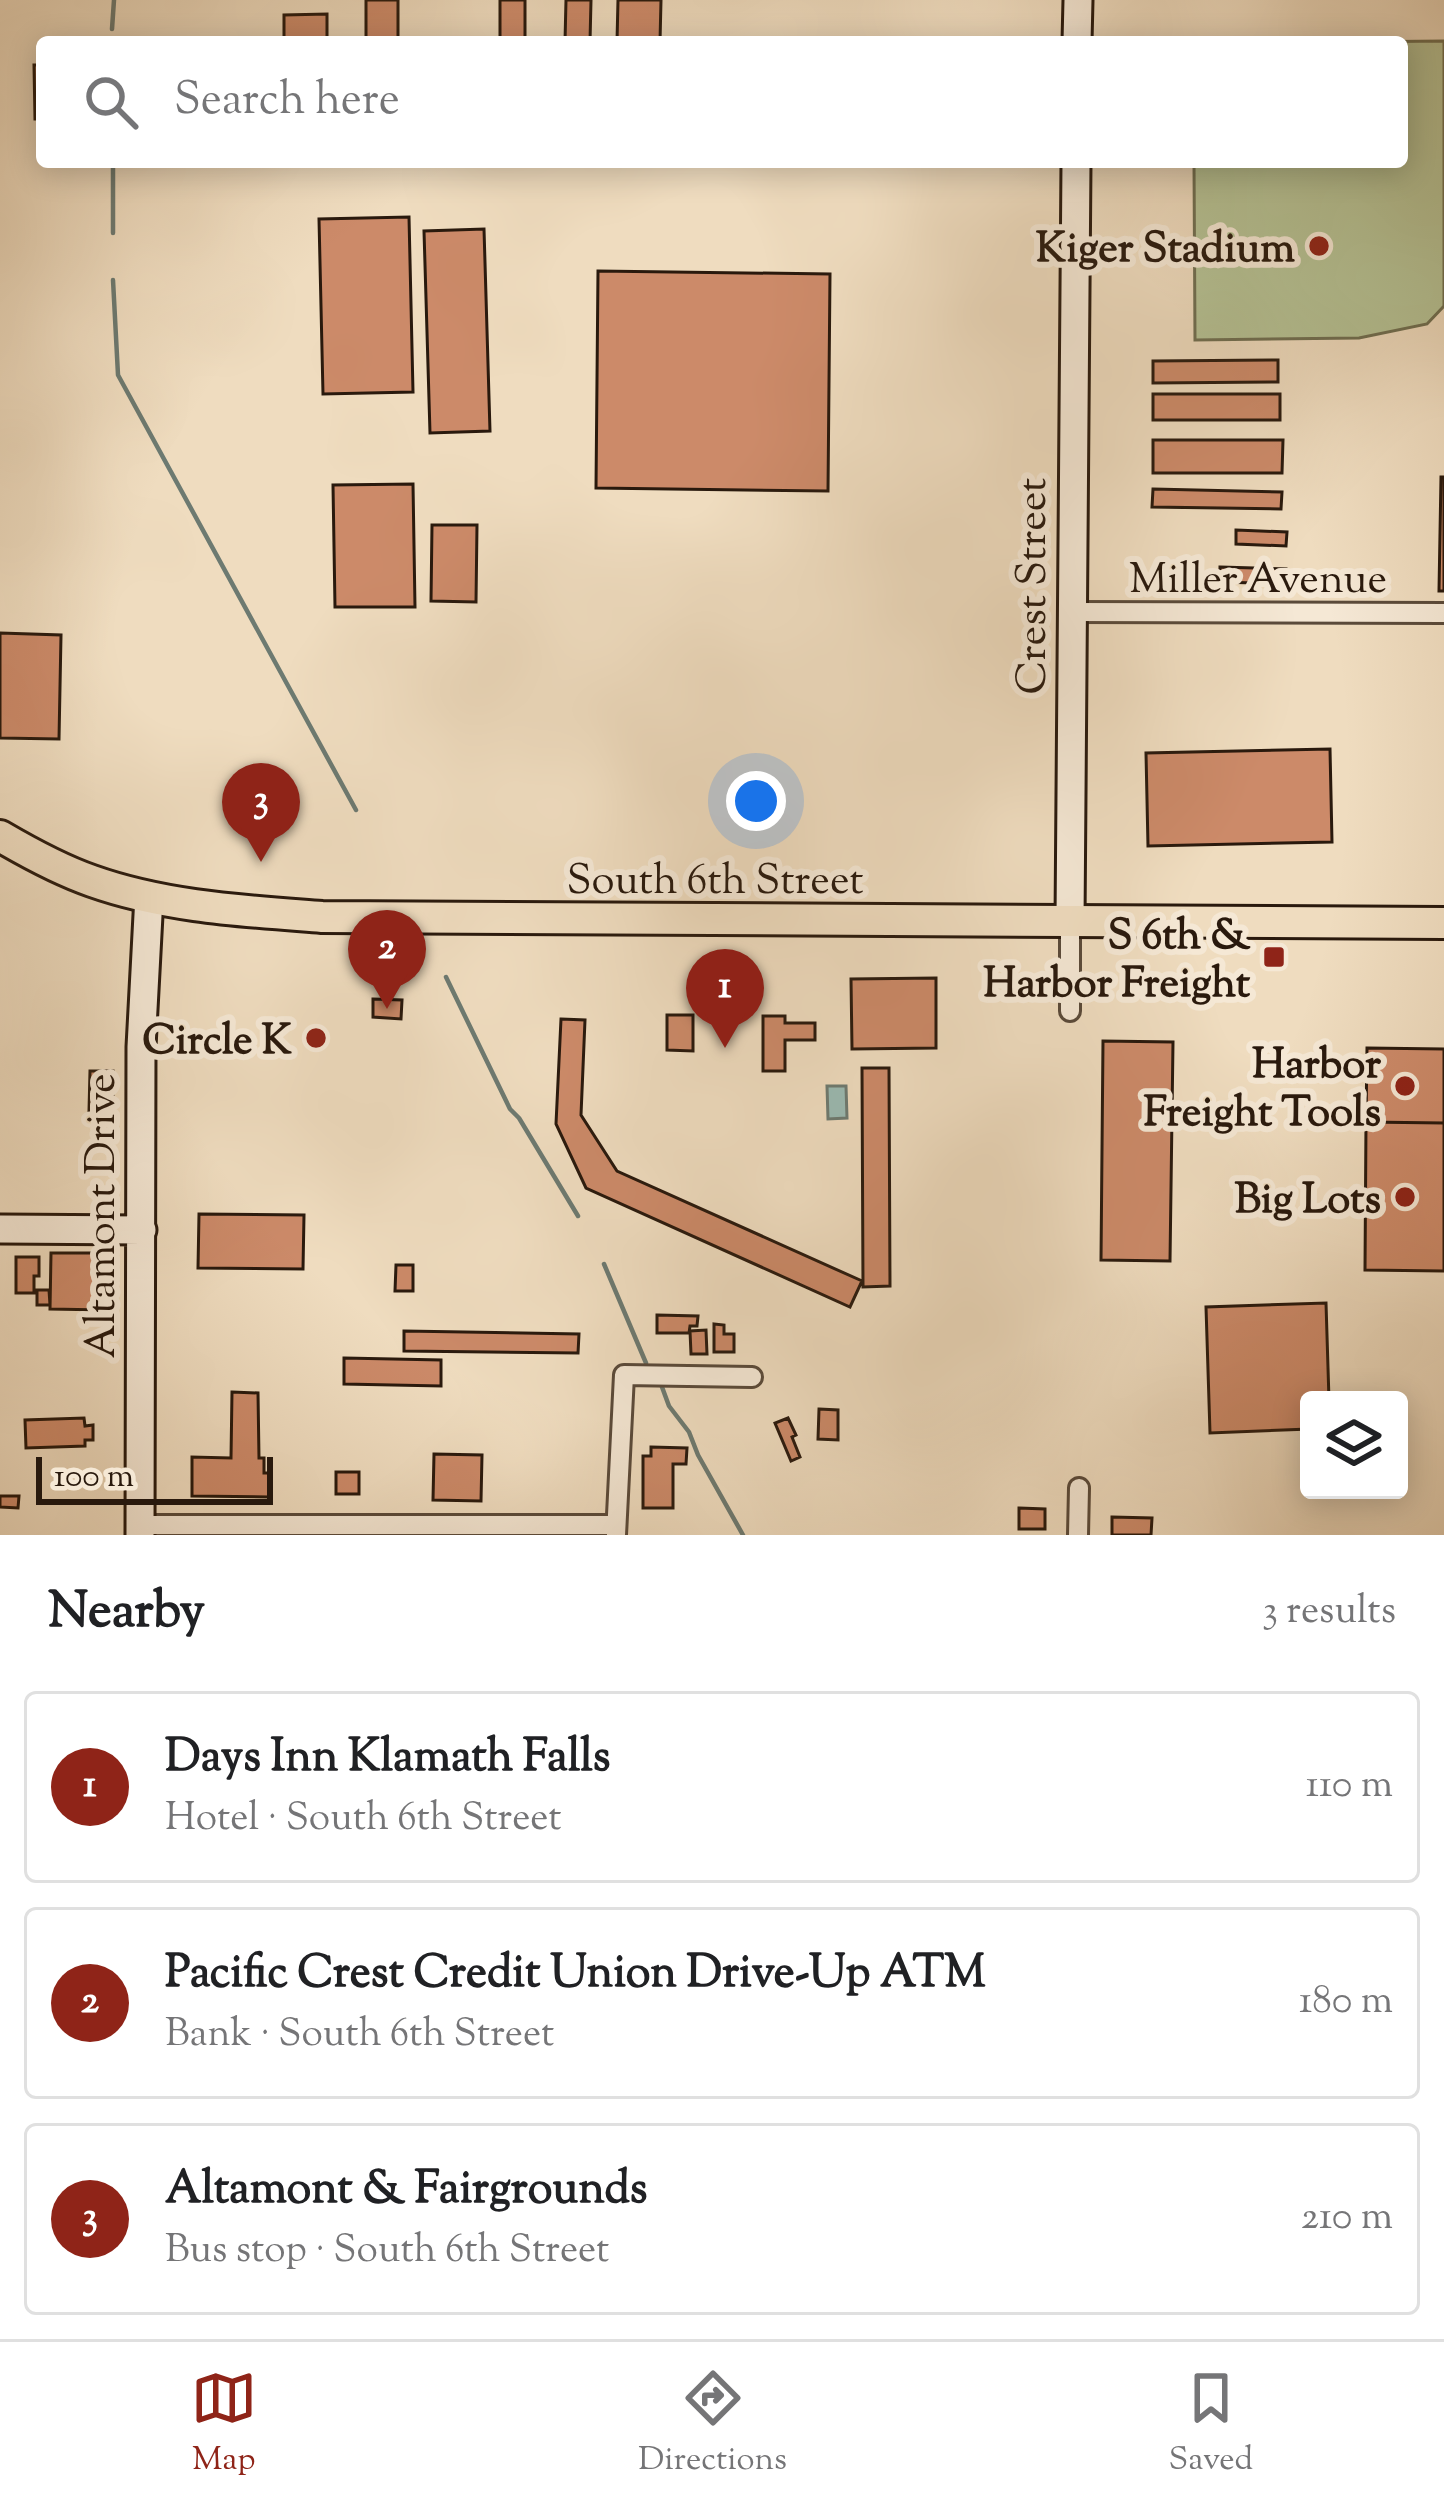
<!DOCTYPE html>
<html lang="en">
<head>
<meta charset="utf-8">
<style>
	:root { --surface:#fff; --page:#f6f6f6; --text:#202124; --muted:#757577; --line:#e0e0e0; --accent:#8f2418 }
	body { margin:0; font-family:"Sorts Mill Goudy",serif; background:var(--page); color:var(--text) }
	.controls { position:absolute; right:36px; bottom:36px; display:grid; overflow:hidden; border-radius:12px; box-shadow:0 6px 30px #0003 }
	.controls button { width:108px; height:108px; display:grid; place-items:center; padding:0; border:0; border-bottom:3px solid var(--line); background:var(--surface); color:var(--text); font:60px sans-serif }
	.scale { position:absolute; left:36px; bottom:30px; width:237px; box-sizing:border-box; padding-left:12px; border:6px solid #29190d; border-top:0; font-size:33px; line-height:42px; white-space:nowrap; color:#29190d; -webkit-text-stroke:9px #f5e8d5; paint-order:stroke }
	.you { position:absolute; left:756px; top:801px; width:42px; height:42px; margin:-30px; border:9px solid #fff; border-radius:50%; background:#1a73e8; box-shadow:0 0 0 18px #1a73e833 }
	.badge { display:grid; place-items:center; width:78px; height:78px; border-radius:50%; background:var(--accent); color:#fff; font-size:39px; font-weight:700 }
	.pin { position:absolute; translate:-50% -99px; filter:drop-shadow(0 3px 6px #0008) }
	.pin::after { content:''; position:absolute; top:63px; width:42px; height:36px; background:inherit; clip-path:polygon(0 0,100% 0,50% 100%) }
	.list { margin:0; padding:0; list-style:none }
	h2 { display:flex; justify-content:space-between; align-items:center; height:156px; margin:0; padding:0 48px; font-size:51px }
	h2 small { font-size:39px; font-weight:400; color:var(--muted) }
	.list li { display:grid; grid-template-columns:78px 1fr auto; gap:36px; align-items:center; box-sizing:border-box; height:192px; margin:0 24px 24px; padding:0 24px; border:3px solid var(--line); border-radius:12px }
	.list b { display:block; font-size:45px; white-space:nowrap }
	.list p { margin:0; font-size:39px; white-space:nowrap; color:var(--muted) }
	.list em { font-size:39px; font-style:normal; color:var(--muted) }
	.icon { flex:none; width:66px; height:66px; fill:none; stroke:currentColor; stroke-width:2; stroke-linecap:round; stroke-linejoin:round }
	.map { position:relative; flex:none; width:1444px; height:1535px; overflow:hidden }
	.search { position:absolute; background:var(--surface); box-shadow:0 6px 30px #0003; left:36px; right:36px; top:36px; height:132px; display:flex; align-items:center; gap:30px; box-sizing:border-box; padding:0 42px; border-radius:12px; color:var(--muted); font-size:45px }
	.sheet { height:804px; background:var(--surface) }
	nav { display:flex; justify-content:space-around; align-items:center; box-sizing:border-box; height:168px; border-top:3px solid var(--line); background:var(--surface); font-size:33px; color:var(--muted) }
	nav a { display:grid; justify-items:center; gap:6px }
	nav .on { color:var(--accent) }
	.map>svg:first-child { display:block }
	.green { fill:#b5c295; stroke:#6f6e51; stroke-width:3 }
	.water { fill:#9abbb3; stroke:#6d7a71; stroke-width:3 }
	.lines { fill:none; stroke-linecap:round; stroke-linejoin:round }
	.stream { stroke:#6d7a71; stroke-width:4.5 }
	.building { fill:#cc8a69; stroke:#29190d; stroke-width:3 }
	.street-casing { stroke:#5a4a3a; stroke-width:24 }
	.secondary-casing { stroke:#29190d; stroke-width:33 }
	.primary-casing { stroke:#29190d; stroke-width:36 }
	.street { stroke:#f5e8d5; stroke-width:18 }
	.secondary { stroke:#f5e8d5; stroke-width:27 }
	.primary { stroke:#efdcbf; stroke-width:30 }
	.poi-dot { fill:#8f2418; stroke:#f5e8d5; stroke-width:4.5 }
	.labels { text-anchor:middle; stroke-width:12; stroke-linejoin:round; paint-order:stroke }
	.poi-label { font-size:42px; font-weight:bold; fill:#29190d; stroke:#f5e8d5; text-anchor:end }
	.street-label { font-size:42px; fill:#29190d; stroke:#f5e8d5 }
</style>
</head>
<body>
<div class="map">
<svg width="1444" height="1535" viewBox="0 0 1444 1535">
	<rect width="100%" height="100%" fill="#efdcbf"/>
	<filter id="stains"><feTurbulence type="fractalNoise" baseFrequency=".00167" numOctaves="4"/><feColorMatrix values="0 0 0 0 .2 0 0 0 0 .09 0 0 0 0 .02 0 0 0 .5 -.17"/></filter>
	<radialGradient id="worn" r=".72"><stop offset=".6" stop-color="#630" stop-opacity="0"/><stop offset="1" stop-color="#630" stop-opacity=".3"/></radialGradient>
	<path class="green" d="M 1444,41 L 1444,306 L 1427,324 L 1359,338 L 1195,340 L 1194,162 L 1402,162 L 1402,42 L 1346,42 Z"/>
	<path class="water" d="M 827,1086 L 846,1086 L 847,1118 L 828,1119 Z"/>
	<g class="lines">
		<path class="stream" d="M 112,29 L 114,0
			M 113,162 L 113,233
			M 113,280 L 118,375 L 356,810
			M 446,977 L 510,1109 L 519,1118 L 578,1216
			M 604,1264 L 646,1363
			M 662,1387 L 669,1406 L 689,1432 L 698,1455 L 743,1535"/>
	</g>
	<path class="building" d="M 366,0 L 398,0 L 398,42 L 366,42 Z
		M 500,0 L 525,0 L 525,42 L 500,42 Z
		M 566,0 L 591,0 L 590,42 L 565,42 Z
		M 618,0 L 661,0 L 660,42 L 617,42 Z
		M 327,14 L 327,42 L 284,42 L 284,15 Z
		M 34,65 L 42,65 L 42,119 L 35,119 Z
		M 409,217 L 413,392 L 323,394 L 319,219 Z
		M 484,229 L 490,431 L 430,433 L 424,231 Z
		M 598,271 L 830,274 L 828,491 L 596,488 Z
		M 1278,360 L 1278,382 L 1153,383 L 1153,361 Z
		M 1153,394 L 1280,394 L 1280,420 L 1153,420 Z
		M 1153,440 L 1283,440 L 1282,473 L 1153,473 Z
		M 1441,477 L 1444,477 L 1444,591 L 1439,591 Z
		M 413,484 L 415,607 L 335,607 L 333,485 Z
		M 1153,489 L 1282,492 L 1281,509 L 1152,507 Z
		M 432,525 L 477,525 L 476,602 L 431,601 Z
		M 1236,530 L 1287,532 L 1286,546 L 1236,544 Z
		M 1220,567 L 1286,569 L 1286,584 L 1220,582 Z
		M 0,633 L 61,635 L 59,739 L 0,738 Z
		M 1330,749 L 1332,842 L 1148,846 L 1146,753 Z
		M 936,978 L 936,1048 L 852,1049 L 851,979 Z
		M 373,999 L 402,1000 L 401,1019 L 373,1017 Z
		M 667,1015 L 693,1015 L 693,1051 L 667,1050 Z
		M 763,1016 L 785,1016 L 785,1023 L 815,1023 L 815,1040 L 785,1040 L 785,1071 L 763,1071 Z
		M 561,1019 L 585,1020 L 581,1115 L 617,1171 L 862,1281 L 850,1307 L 586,1188 L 556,1124 Z
		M 1103,1041 L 1173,1042 L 1170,1261 L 1101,1260 Z
		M 1367,1048 L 1444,1049 L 1444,1123 L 1366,1122 Z
		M 862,1068 L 889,1068 L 890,1286 L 863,1287 Z
		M 90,1071 L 113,1071 L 113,1112 L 89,1111 Z
		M 1366,1122 L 1444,1123 L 1444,1271 L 1365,1270 Z
		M 199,1214 L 304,1215 L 303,1269 L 198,1268 Z
		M 51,1253 L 105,1253 L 104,1310 L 50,1309 Z
		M 16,1257 L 39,1257 L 39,1276 L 34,1276 L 34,1293 L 16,1293 Z
		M 396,1265 L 413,1265 L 413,1291 L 395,1291 Z
		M 37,1290 L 49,1290 L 50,1305 L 37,1305 Z
		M 1326,1303 L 1329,1400 L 1309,1400 L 1309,1429 L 1210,1433 L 1206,1307 Z
		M 657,1315 L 698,1316 L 697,1326 L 690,1326 L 689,1333 L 657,1333 Z
		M 714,1324 L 724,1325 L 724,1334 L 734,1334 L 734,1352 L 714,1352 Z
		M 706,1330 L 707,1354 L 691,1354 L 690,1331 Z
		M 404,1331 L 579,1334 L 578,1353 L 404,1351 Z
		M 344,1358 L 441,1360 L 441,1386 L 344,1384 Z
		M 232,1392 L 258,1393 L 259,1458 L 264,1458 L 264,1473 L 269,1473 L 269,1497 L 192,1496 L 192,1457 L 231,1458 Z
		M 819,1409 L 838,1410 L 838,1440 L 818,1439 Z
		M 84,1418 L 85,1426 L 93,1425 L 93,1440 L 85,1440 L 85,1446 L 26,1448 L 25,1420 Z
		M 788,1418 L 796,1435 L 792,1437 L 800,1457 L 791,1461 L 775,1423 Z
		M 651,1447 L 687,1448 L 686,1464 L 673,1464 L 673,1508 L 643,1508 L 643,1456 L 651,1456 Z
		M 434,1454 L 482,1455 L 481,1501 L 433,1500 Z
		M 336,1472 L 359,1472 L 359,1494 L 336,1494 Z
		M 0,1496 L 19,1496 L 18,1508 L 0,1507 Z
		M 1019,1508 L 1045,1509 L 1045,1529 L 1019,1529 Z
		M 1112,1517 L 1152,1518 L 1151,1535 L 1112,1535 Z"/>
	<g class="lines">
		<g class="street-casing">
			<path id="street" d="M 1072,612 L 1444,613
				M 1070,921 L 1070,1011
				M 141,1525 L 616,1525
				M 616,1535 L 624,1375 L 752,1377
				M 1078,1535 L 1079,1488"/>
		</g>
		<g class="secondary-casing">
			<path id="secondary" d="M 1077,42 L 1078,0
				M 1070,921 L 1076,162
				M 0,1229 L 142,1230
				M 140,1535 L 141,1047 L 149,896"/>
		</g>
		<g class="primary-casing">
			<path id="primary" d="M 0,836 C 29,853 60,870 92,881 C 165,907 245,911 322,917 L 1444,923"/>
		</g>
		<use href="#street" class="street"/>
		<use href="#secondary" class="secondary"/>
		<use href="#primary" class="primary"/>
	</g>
	<g class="poi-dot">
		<circle cx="1319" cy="246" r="12"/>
		<rect x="1262" y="945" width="24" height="24" rx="6"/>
		<circle cx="316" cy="1038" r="12"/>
		<circle cx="1405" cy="1086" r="12"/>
		<circle cx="1405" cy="1197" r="12"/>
	</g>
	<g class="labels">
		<g class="poi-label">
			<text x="1295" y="261">Kiger Stadium</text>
			<text x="1250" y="948">S 6th &amp;<tspan x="1250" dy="48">Harbor Freight</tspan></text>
			<text x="292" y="1053">Circle K</text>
			<text x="1381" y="1077">Harbor<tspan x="1381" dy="48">Freight Tools</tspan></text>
			<text x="1381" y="1212">Big Lots</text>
		</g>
		<g class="street-label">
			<text x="1258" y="592">Miller Avenue</text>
			<text transform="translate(1030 586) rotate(-90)" y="15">Crest Street</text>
			<text x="715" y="893">South 6th Street</text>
			<text transform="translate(99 1216) rotate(-90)" y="15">Altamont Drive</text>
		</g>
	</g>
	<rect width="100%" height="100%" filter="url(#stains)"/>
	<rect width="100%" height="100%" fill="url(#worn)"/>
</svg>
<div class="controls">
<button><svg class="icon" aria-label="layers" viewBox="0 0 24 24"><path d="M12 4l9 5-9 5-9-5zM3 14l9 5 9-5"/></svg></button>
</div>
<div class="scale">100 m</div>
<div class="you"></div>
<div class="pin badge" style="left:725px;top:1048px">1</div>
<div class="pin badge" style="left:387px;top:1009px">2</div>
<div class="pin badge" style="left:261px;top:862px">3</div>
<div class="search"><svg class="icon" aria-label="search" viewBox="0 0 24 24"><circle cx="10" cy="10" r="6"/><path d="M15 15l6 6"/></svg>Search here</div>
</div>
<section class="sheet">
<h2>Nearby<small>3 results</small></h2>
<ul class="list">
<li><span class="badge">1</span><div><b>Days Inn Klamath Falls</b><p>Hotel · South 6th Street</p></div><em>110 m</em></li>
<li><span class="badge">2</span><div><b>Pacific Crest Credit Union Drive-Up ATM</b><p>Bank · South 6th Street</p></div><em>180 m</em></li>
<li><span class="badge">3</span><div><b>Altamont &amp; Fairgrounds</b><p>Bus stop · South 6th Street</p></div><em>210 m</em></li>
</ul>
</section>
<nav>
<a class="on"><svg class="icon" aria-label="map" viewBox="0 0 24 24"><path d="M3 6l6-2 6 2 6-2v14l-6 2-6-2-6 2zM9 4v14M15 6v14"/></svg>Map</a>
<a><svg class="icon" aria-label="directions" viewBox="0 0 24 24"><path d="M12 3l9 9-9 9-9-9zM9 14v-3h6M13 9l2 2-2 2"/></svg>Directions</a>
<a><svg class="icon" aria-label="saved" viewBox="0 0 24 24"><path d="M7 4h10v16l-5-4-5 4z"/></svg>Saved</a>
</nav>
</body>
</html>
